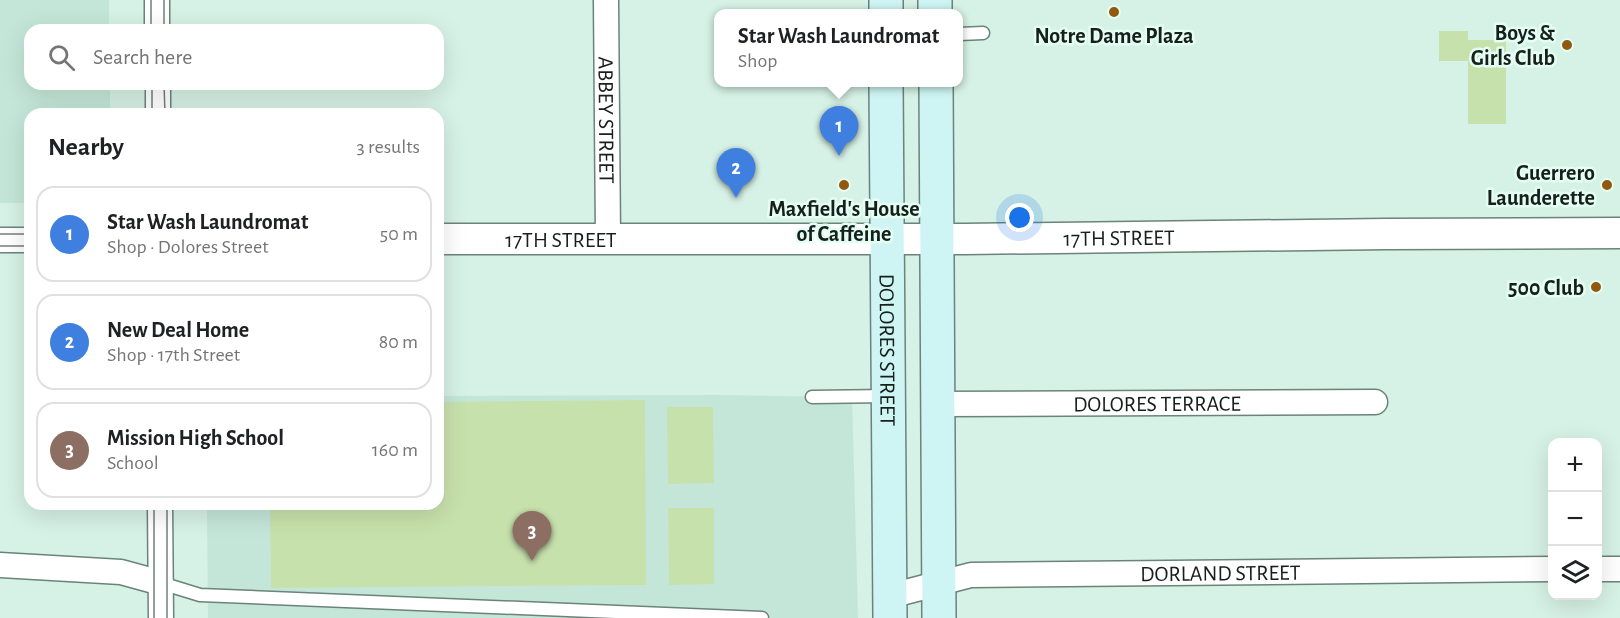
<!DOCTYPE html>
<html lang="en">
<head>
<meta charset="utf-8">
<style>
	:root { --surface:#fff; --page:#f2f2f2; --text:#202124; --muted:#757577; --line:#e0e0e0; --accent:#ea580c }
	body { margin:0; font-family:"Alegreya Sans",sans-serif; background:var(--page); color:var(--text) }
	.controls { position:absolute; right:18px; bottom:18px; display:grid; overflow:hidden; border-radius:12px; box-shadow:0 6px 24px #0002 }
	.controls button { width:54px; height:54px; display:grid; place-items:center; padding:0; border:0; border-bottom:2px solid var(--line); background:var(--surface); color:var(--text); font:30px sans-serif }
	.you { position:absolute; left:1020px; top:218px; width:21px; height:21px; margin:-15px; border:4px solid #fff; border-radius:50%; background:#1a73e8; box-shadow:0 0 0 9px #1a73e833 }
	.badge { display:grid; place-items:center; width:39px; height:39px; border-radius:50%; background:var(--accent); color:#fff; font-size:20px; font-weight:700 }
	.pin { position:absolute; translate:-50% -50px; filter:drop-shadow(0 2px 3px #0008) }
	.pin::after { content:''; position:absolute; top:32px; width:21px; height:18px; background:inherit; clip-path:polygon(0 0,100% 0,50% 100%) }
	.popup { position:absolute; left:714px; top:9px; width:249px; height:78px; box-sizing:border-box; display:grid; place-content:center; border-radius:12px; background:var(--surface); filter:drop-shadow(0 2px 4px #0005); font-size:20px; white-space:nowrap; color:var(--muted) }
	.popup b { font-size:22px; color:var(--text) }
	.popup::after { content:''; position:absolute; left:50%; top:100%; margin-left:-12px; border:12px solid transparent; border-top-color:var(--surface) }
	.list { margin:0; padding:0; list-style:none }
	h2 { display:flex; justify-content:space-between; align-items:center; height:78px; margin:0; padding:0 24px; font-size:26px }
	h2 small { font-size:20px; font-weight:400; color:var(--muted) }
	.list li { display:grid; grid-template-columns:39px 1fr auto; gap:18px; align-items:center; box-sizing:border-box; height:96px; margin:0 12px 12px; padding:0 12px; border:2px solid var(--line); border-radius:18px }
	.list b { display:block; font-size:22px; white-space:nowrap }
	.list p { margin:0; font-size:20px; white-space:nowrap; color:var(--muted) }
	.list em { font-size:20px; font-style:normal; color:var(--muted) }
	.icon { flex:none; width:33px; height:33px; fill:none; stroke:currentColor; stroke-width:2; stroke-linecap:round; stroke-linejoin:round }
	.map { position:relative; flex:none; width:1620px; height:618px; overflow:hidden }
	.search { position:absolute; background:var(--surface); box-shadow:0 6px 24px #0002; left:24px; top:24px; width:420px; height:66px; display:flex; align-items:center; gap:15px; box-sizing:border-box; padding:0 21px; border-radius:18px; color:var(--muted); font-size:22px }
	.panel { position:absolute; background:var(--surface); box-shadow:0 6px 24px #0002; left:24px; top:108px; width:420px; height:402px; border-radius:18px }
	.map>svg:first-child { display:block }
	.built { fill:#c4e6d9 }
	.green { fill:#c7e1ac }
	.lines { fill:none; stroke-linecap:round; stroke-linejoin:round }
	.service-casing { stroke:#6b837a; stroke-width:15 }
	.minor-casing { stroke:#6b837a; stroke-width:27 }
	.tertiary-casing { stroke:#6b837a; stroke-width:33 }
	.secondary-casing { stroke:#6b837a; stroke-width:36 }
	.service { stroke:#fff; stroke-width:12 }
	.minor { stroke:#fff; stroke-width:24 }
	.tertiary { stroke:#fff; stroke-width:30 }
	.secondary { stroke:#cef5f3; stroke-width:33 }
	.tram { stroke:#70817b; stroke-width:1.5 }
	.poi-dot { fill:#90590f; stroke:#e4fef4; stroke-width:2 }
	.labels { text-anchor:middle; stroke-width:5; stroke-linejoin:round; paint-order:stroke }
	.poi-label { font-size:22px; font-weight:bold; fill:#161f1c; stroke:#e4fef4; text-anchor:end }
	.street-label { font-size:22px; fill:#161f1c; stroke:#e4fef4 }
</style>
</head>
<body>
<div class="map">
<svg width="1620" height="618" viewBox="0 0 1620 618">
	<rect width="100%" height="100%" fill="#d6f1e6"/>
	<path class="built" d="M 0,0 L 109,0 L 109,30 L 30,30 L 30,84 L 110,84 L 110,114 L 30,114 L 30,203 L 0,203 Z
		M 717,395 L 852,397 L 858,618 L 208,618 L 207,504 L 438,504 L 438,396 Z"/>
	<path class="green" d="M 1439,31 L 1468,31 L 1468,40 L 1506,40 L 1506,124 L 1468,124 L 1468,61 L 1439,61 Z
		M 645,400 L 646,585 L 271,588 L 270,504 L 438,504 L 438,402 Z
		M 667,407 L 713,407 L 714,483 L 668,484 Z
		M 668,508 L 714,508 L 714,584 L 669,585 Z"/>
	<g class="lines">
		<g class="service-casing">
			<path id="service" d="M 959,34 L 983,33
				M 812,397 L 888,396
				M 161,583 L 200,595 L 762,618"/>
		</g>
		<g class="minor-casing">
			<g id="minor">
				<path d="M 157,0 L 157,30"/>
				<path id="s1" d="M 606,0 L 608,239"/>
				<path d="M 158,84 L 158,114"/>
				<path d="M 0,240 L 30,240"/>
				<path id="s2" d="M 938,404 L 1375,402"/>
				<path d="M 160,504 L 161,618"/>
				<path d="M 0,565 L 121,572 L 161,583"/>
				<path d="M 1598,569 L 1620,569"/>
				<path id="s3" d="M 890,596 L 971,575 L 1552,569"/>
			</g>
		</g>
		<g class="tertiary-casing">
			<g id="tertiary">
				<path id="s4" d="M 438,239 L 965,239 L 1387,234 L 1620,233"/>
			</g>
		</g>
		<g class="secondary-casing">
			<g id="secondary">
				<path d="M 886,0 L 886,14"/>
				<path d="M 935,0 L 935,14"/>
				<path id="s5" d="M 886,82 L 890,618"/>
				<path d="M 936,82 L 939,618"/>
			</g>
		</g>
		<use href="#service" class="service"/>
		<use href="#minor" class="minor"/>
		<use href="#tertiary" class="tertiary"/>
		<use href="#secondary" class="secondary"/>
		<path class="tram" d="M 151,0 L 151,30
			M 164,0 L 164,30
			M 152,84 L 152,114
			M 164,84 L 165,114
			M 0,234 L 30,234
			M 0,246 L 30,246
			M 154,504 L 154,618
			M 167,504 L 167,618"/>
	</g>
	<g class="poi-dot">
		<circle cx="1114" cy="12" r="6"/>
		<circle cx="1567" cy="45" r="6"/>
		<circle cx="844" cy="185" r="6"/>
		<circle cx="1607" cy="185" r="6"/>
		<circle cx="1596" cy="287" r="6"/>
	</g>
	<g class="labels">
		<g class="poi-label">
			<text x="1555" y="40">Boys &amp;<tspan x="1555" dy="25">Girls Club</tspan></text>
			<text x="1114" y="43" text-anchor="middle">Notre Dame Plaza</text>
			<text x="1595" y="180">Guerrero<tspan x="1595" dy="25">Launderette</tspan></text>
			<text x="844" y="216" text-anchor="middle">Maxfield's House<tspan x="844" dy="25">of Caffeine</tspan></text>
			<text x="1584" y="295">500 Club</text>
		</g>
		<g class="street-label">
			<text dy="8" stroke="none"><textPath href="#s1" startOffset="120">ABBEY STREET</textPath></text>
			<text dy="8" stroke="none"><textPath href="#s4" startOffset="681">17TH STREET</textPath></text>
			<text dy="8" stroke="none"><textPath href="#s4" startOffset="123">17TH STREET</textPath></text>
			<text dy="8" stroke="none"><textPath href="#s5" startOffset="268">DOLORES STREET</textPath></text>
			<text dy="8" stroke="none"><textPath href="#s2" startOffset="219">DOLORES TERRACE</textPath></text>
			<text dy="8" stroke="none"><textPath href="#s3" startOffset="333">DORLAND STREET</textPath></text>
		</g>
	</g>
</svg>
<div class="controls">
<button>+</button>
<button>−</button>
<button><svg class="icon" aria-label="layers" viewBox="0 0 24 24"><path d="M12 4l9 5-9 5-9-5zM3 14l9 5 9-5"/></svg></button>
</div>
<div class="you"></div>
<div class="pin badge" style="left:839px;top:156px;background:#3f7fe0">1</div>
<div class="popup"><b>Star Wash Laundromat</b>Shop</div>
<div class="pin badge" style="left:736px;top:198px;background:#3f7fe0">2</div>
<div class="pin badge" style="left:532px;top:561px;background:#8d6e63">3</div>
<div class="search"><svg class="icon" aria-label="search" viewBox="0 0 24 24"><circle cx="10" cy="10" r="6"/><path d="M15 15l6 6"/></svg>Search here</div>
<section class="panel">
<h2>Nearby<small>3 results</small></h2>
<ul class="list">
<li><span class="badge" style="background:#3f7fe0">1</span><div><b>Star Wash Laundromat</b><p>Shop · Dolores Street</p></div><em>50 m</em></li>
<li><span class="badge" style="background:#3f7fe0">2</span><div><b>New Deal Home</b><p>Shop · 17th Street</p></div><em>80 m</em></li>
<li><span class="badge" style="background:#8d6e63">3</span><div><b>Mission High School</b><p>School</p></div><em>160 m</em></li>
</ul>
</section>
</div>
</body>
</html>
